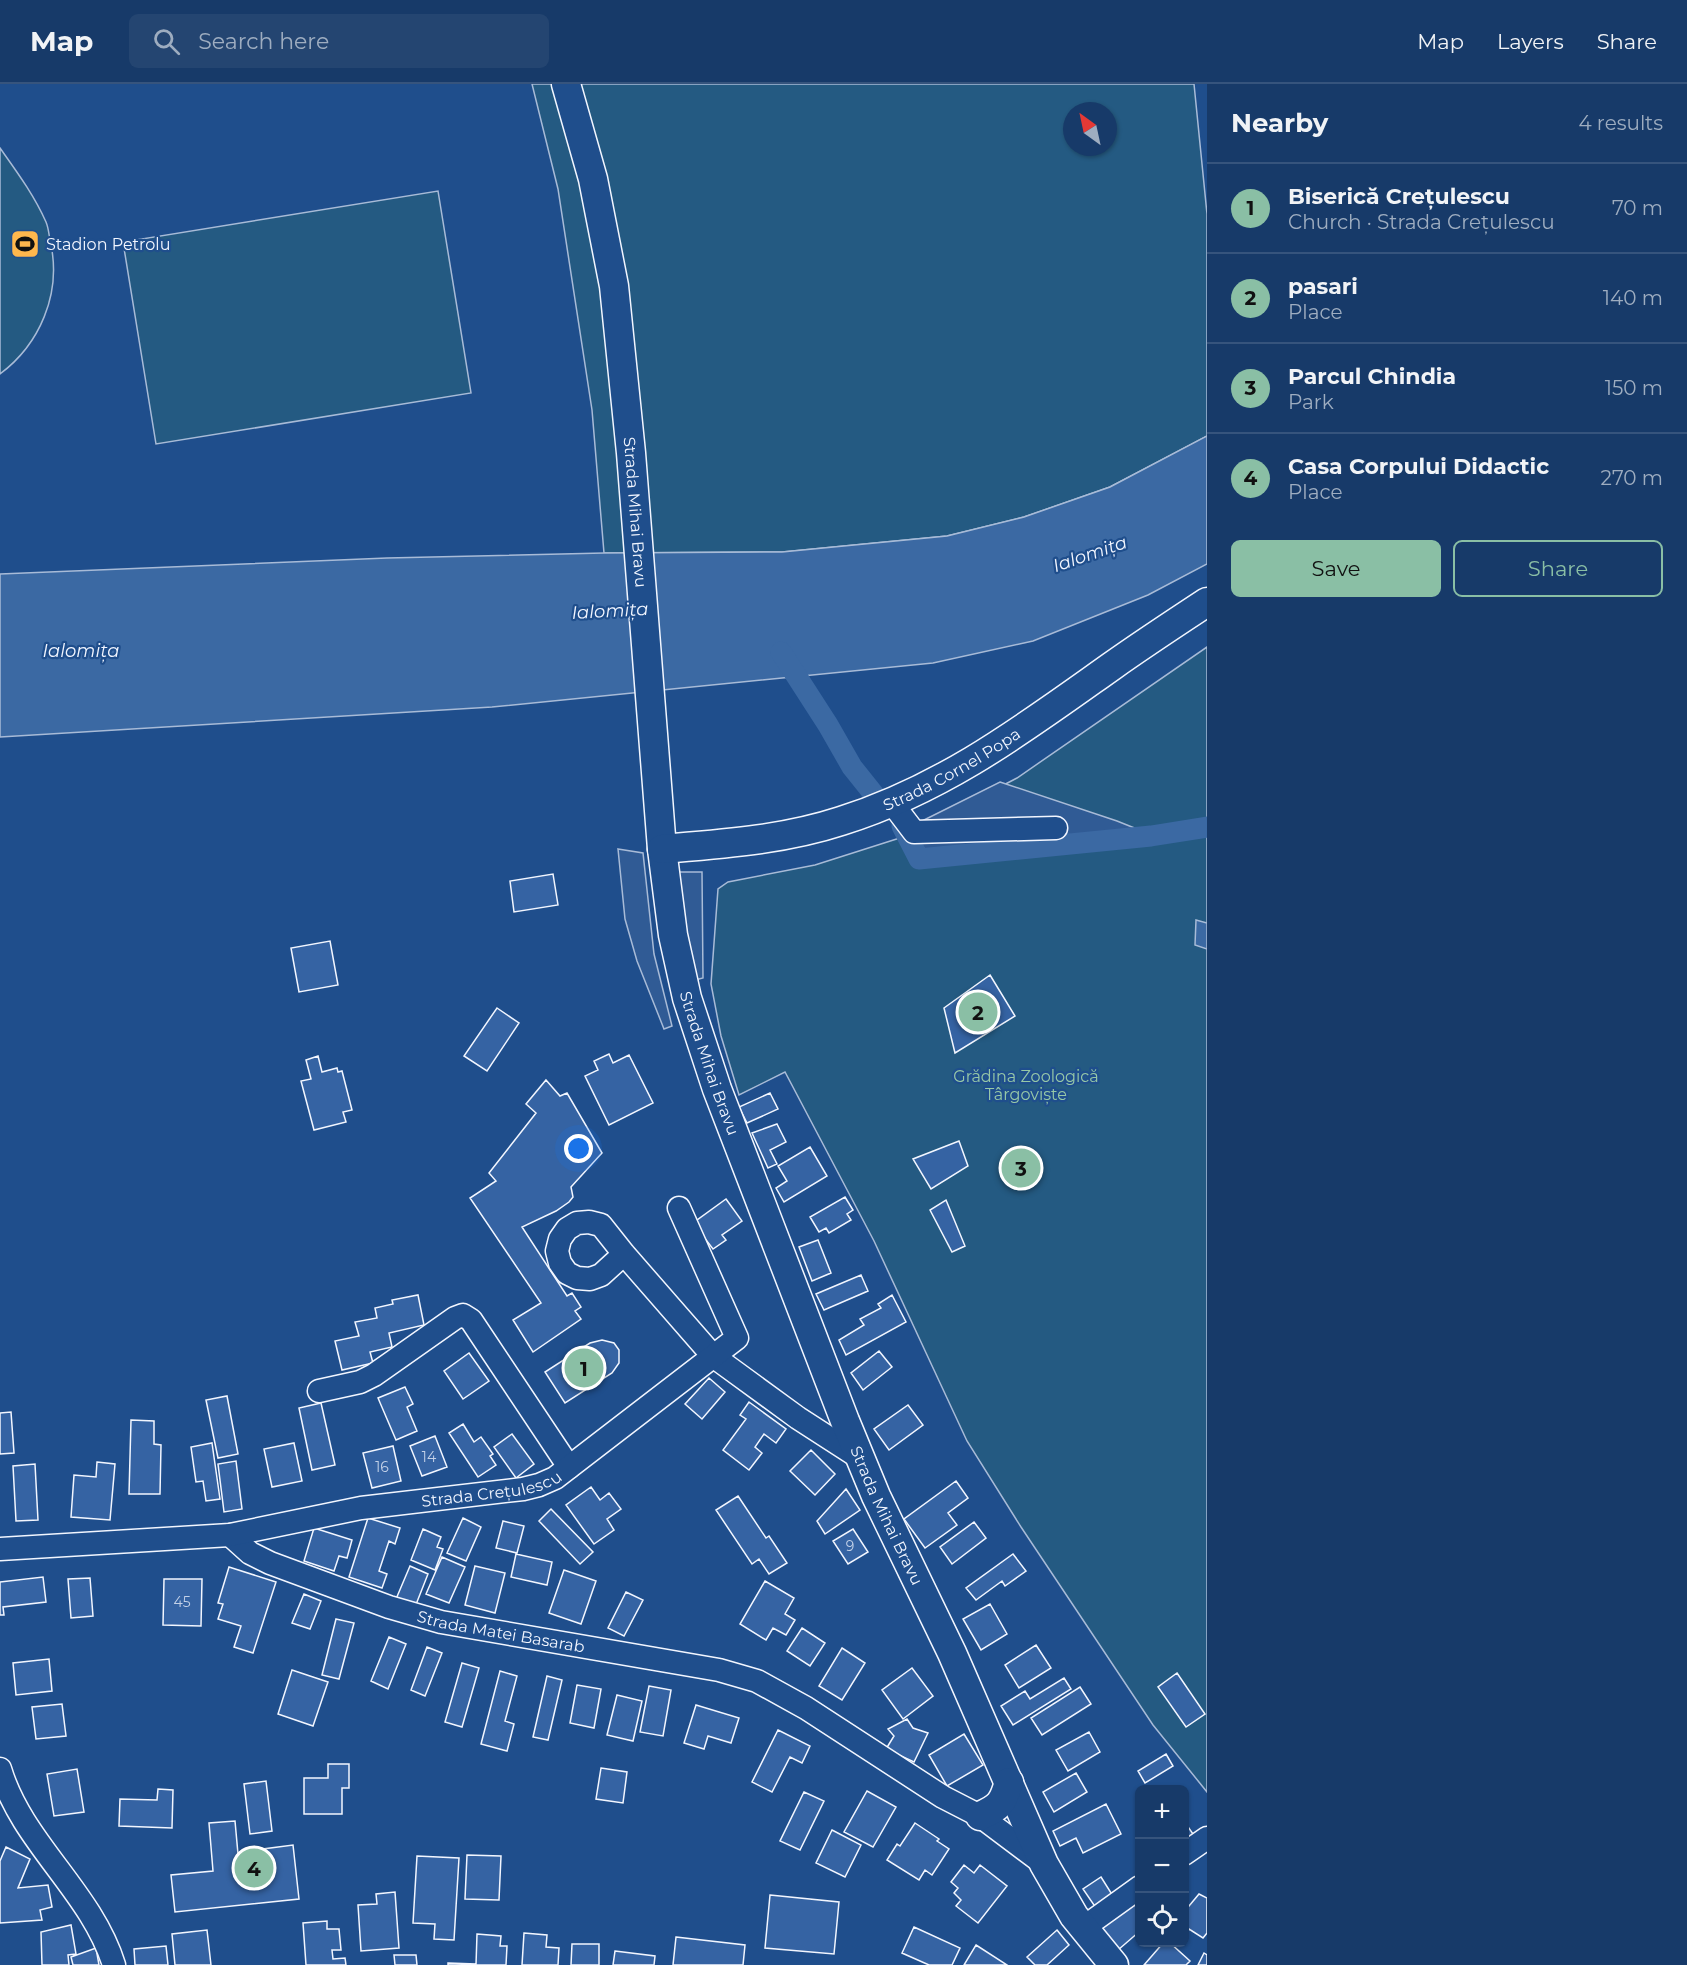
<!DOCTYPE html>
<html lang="en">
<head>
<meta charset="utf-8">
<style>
	:root { --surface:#173a69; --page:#244571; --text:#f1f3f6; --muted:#9eadc0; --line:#36547d; --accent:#8abfa5 }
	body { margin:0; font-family:Montserrat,sans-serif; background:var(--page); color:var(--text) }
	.controls { position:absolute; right:18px; bottom:18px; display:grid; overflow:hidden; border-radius:9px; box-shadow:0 2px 4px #0004 }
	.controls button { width:54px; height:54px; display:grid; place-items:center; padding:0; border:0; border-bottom:2px solid var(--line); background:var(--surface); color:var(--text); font:30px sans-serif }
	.compass { position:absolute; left:1063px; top:18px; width:54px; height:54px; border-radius:50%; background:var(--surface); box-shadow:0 2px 4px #0004; rotate:327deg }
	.you { position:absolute; left:579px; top:1065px; width:21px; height:21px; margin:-15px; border:4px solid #fff; border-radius:50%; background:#1a73e8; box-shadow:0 0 0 9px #1a73e833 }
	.badge { display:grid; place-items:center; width:39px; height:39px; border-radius:50%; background:var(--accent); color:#111; font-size:20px; font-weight:700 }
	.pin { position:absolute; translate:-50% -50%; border:3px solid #fff; box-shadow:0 2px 6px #0006 }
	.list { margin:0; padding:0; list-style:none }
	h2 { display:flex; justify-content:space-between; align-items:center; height:78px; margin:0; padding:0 24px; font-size:26px }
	h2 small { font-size:20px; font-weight:400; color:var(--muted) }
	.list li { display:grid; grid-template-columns:39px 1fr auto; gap:18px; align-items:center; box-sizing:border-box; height:90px; padding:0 24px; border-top:2px solid var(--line) }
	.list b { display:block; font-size:22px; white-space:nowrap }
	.list p { margin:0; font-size:20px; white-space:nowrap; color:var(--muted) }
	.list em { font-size:20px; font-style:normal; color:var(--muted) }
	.actions { display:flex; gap:12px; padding:18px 24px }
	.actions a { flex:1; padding:14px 0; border:2px solid var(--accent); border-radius:9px; text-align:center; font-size:21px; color:var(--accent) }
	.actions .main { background:var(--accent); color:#111 }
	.icon { flex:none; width:33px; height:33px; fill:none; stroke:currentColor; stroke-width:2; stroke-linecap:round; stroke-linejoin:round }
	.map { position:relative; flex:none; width:1207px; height:1881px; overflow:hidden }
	header { display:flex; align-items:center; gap:36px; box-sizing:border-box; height:84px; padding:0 30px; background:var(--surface); border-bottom:2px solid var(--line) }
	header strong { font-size:28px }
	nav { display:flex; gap:33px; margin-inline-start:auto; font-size:21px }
	.search { width:420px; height:54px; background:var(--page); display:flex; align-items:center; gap:15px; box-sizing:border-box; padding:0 21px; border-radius:9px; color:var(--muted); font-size:22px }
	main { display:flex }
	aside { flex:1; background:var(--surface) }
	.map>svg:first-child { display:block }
	.green { fill:#245a82; stroke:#a8bbd7; stroke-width:1.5; fill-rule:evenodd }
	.parking { fill:#305b95; stroke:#a8bbd7; stroke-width:1.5 }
	.water { fill:#3b69a3; stroke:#a8bbd7; stroke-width:1.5 }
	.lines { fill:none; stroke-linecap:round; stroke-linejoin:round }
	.canal { stroke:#3b69a3; stroke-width:21 }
	.building { fill:#3563a3; stroke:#f2f6ff; stroke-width:1.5 }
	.minor-casing { stroke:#f2f6ff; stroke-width:25 }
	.major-casing { stroke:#f2f6ff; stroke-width:31 }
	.minor { stroke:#1f4e8c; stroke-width:22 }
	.major { stroke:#1f4e8c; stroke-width:28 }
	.labels { text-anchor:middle; stroke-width:4.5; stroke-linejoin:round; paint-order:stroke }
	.number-label { font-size:14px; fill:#c3d1e8 }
	.poi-label { font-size:16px; fill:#f2f6ff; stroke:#1f4e8c; text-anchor:start }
	.street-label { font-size:16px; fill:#f2f6ff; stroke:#1f4e8c }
	.park-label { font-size:16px; fill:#97c8a6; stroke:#1f4e8c }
	.water-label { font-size:18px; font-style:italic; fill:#f2f6ff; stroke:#1f4e8c }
</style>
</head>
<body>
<header>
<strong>Map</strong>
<div class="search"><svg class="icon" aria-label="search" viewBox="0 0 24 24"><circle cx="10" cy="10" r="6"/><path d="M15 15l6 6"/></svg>Search here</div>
<nav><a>Map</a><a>Layers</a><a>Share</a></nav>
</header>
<main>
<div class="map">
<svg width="1207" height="1881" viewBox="0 0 1207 1881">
	<rect width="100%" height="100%" fill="#1f4e8c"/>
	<path class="green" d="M 532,0 L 1194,0 L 1207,130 L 1207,352 L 1110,403 L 1024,433 L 947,452 L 782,468 L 604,469 L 592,326 L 558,105 ZM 1072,27 L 1108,27 L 1108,63 L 1072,63 Z
		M 0,64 C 17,88 34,111 46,138 C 49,145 49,153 51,161 C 61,210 40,260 0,290 Z
		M 438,107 L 471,309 L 156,360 L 123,158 Z
		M 1207,563 L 1207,1708 L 1153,1641 L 1021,1443 L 967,1357 L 874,1157 L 785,988 L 739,1011 L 721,952 L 711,900 L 718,805 L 728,798 L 815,781 L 906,752 L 1017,694 Z"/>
	<path class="parking" d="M 1000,698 L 1117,737 L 1142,747 L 1003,764 L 922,766 L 918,739 Z
		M 618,765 L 643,769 L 654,870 L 672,942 L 664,945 L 637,877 L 625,835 Z
		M 677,788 L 702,788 L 703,894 L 695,896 Z"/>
	<path class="water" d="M 1207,352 L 1207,480 L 1148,511 L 1033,557 L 933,579 L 492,623 L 0,653 L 0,490 L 387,474 L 604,469 L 782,468 L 947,452 L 1024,433 L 1110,403 Z
		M 1196,836 L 1207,839 L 1207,865 L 1195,861 Z"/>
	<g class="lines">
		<path class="canal" d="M 781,568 L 828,641 L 852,683 L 876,713
			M 902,742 L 919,775 L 1151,752 L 1207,743"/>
	</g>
	<path class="building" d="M 553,790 L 558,821 L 514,828 L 510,797 Z
		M 330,857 L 338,901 L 299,908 L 291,864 Z
		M 990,891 L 1015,932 L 955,969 L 944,924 Z
		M 497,924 L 519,939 L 487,987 L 464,972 Z
		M 609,970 L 613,979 L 629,971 L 653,1019 L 609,1041 L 585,992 L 598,986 L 594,977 Z
		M 318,972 L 322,988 L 337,984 L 338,988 L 342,987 L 352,1026 L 343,1028 L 346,1038 L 314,1046 L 301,997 L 311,995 L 306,976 Z
		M 546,996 L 560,1012 L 567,1009 L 602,1069 L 571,1103 L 573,1113 L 569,1118 L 556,1127 L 522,1143 L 567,1212 L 572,1209 L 581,1223 L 575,1227 L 581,1235 L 533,1268 L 513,1236 L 541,1219 L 470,1114 L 496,1097 L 489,1089 L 536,1029 L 526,1020 Z
		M 770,1009 L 778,1025 L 747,1039 L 739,1023 Z
		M 777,1040 L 786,1058 L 770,1066 L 777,1080 L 768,1084 L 752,1049 Z
		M 959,1057 L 968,1082 L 931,1105 L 913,1075 Z
		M 810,1063 L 827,1092 L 784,1118 L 776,1104 L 787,1097 L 778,1082 Z
		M 845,1113 L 853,1126 L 847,1130 L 851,1136 L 829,1149 L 826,1144 L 819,1148 L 810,1133 Z
		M 726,1115 L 742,1137 L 722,1151 L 726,1156 L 713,1165 L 693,1139 Z
		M 946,1116 L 965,1162 L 952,1168 L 930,1126 Z
		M 818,1156 L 831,1189 L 812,1197 L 799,1163 Z
		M 861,1191 L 868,1207 L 824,1226 L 816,1210 Z
		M 418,1211 L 424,1241 L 389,1249 L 392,1263 L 370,1268 L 373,1279 L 342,1286 L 335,1257 L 359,1252 L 355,1238 L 377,1234 L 375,1224 L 393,1220 L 392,1216 Z
		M 892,1211 L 906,1238 L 846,1271 L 839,1256 L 864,1241 L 860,1235 L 881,1224 L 878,1220 Z
		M 602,1256 L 614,1259 L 619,1266 L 619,1279 L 612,1289 L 565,1319 L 545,1288 L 590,1259 Z
		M 879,1267 L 892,1283 L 863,1306 L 851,1289 Z
		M 469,1269 L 489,1297 L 463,1315 L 444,1287 Z
		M 709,1294 L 725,1308 L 702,1335 L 685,1320 Z
		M 405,1303 L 413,1320 L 407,1323 L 417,1347 L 396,1356 L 378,1314 Z
		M 227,1312 L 238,1370 L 218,1374 L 206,1316 Z
		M 749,1318 L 786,1345 L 776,1359 L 764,1350 L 755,1363 L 762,1369 L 749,1386 L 723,1366 L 746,1335 L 740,1331 Z
		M 321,1319 L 335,1381 L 312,1386 L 299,1324 Z
		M 908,1321 L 923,1341 L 889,1366 L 874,1345 Z
		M 11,1328 L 14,1369 L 0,1370 L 0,1329 Z
		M 131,1336 L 154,1337 L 154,1360 L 161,1361 L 160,1410 L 129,1410 Z
		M 463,1340 L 474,1358 L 481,1353 L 493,1370 L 490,1372 L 496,1381 L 478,1393 L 449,1349 Z
		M 512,1350 L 534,1380 L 516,1394 L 494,1363 Z
		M 435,1352 L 447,1383 L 422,1392 L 410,1362 Z
		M 212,1359 L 220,1415 L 206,1417 L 203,1397 L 196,1398 L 191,1363 Z
		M 294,1359 L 302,1397 L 272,1403 L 264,1365 Z
		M 393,1362 L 401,1397 L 372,1404 L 363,1369 Z
		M 811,1366 L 835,1390 L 815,1411 L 790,1387 Z
		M 236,1377 L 242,1425 L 224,1428 L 218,1380 Z
		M 97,1378 L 115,1380 L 110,1436 L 71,1433 L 74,1391 L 96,1393 Z
		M 35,1380 L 38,1436 L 16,1437 L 13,1382 Z
		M 956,1397 L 968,1414 L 948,1429 L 957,1441 L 925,1464 L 904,1435 Z
		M 591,1403 L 600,1416 L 609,1409 L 621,1425 L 607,1435 L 614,1446 L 594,1460 L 566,1421 Z
		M 846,1405 L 860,1426 L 825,1450 L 817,1437 Z
		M 738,1412 L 766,1454 L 769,1452 L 787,1479 L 769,1490 L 759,1475 L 752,1480 L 716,1426 Z
		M 551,1425 L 593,1468 L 580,1480 L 539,1437 Z
		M 368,1434 L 400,1444 L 395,1460 L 389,1457 L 379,1487 L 387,1490 L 382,1504 L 349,1493 Z
		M 463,1434 L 481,1443 L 466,1477 L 447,1469 Z
		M 503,1437 L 524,1442 L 517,1469 L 496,1464 Z
		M 974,1438 L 986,1454 L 952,1480 L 940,1463 Z
		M 314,1444 L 352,1456 L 347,1474 L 339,1472 L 334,1487 L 304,1477 Z
		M 423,1445 L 441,1453 L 437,1463 L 443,1465 L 435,1486 L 411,1476 Z
		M 853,1445 L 868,1468 L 848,1480 L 833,1457 Z
		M 516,1470 L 552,1478 L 547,1501 L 511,1493 Z
		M 1013,1470 L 1026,1487 L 1005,1502 L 1002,1497 L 976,1516 L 966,1504 Z
		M 442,1473 L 465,1483 L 449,1519 L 426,1510 Z
		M 410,1482 L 428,1490 L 415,1523 L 396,1515 Z
		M 475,1482 L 505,1489 L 495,1529 L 465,1521 Z
		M 229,1483 L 276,1498 L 253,1569 L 234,1563 L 241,1542 L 218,1535 L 223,1520 L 218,1519 Z
		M 564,1486 L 596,1497 L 581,1540 L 549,1529 Z
		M 43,1493 L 46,1518 L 3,1523 L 4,1531 L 0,1531 L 0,1498 Z
		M 90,1494 L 93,1532 L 71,1534 L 68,1495 Z
		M 164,1495 L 202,1495 L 201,1542 L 163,1541 Z
		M 765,1497 L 794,1514 L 785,1530 L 795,1536 L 786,1551 L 773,1544 L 766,1556 L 740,1540 Z
		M 626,1508 L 643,1516 L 624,1552 L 608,1544 Z
		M 304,1510 L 321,1517 L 310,1545 L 292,1539 Z
		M 990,1520 L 1007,1550 L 981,1566 L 963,1535 Z
		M 336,1535 L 354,1539 L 339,1595 L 322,1591 Z
		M 802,1544 L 825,1559 L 810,1582 L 787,1567 Z
		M 389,1553 L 406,1560 L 388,1605 L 371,1597 Z
		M 1036,1561 L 1051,1584 L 1019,1604 L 1005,1581 Z
		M 427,1563 L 442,1569 L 425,1612 L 411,1606 Z
		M 842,1564 L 865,1579 L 842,1616 L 819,1602 Z
		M 49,1575 L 52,1607 L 16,1611 L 13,1579 Z
		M 462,1579 L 479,1584 L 462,1643 L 445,1638 Z
		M 912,1584 L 933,1612 L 903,1635 L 882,1606 Z
		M 292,1586 L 328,1598 L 313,1642 L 278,1630 Z
		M 500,1587 L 517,1592 L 505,1637 L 514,1640 L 507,1667 L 481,1660 Z
		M 1177,1589 L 1205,1630 L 1186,1643 L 1158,1603 Z
		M 547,1592 L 562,1596 L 548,1656 L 533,1653 Z
		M 1064,1594 L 1071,1605 L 1013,1641 L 1001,1622 L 1025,1607 L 1030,1615 Z
		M 577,1601 L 601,1605 L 594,1644 L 570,1639 Z
		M 649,1602 L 671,1606 L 663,1652 L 640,1648 Z
		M 1080,1603 L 1091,1620 L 1042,1651 L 1031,1634 Z
		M 617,1611 L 642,1617 L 633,1657 L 607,1651 Z
		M 62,1620 L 66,1652 L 36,1655 L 32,1623 Z
		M 696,1621 L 739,1634 L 731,1659 L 708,1652 L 704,1665 L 684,1659 Z
		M 907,1635 L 913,1644 L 928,1649 L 914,1678 L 886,1665 L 894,1652 L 888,1645 Z
		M 778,1646 L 810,1662 L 802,1679 L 790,1673 L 772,1708 L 752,1698 Z
		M 1089,1648 L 1100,1668 L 1068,1687 L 1056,1666 Z
		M 964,1650 L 983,1681 L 947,1702 L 929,1671 Z
		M 1166,1670 L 1173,1682 L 1145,1699 L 1138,1687 Z
		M 328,1680 L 349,1680 L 349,1704 L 342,1704 L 342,1730 L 304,1730 L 304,1694 L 328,1694 Z
		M 601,1684 L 627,1688 L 623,1719 L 596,1715 Z
		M 77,1685 L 84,1728 L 54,1732 L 47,1690 Z
		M 1076,1689 L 1087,1708 L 1054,1728 L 1043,1708 Z
		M 266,1697 L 272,1747 L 250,1750 L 244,1700 Z
		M 158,1705 L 173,1706 L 172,1744 L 119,1742 L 120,1715 L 157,1716 Z
		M 867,1707 L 896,1723 L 873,1763 L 844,1748 Z
		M 804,1708 L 824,1717 L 800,1766 L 780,1757 Z
		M 1106,1720 L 1121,1750 L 1083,1769 L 1076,1754 L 1060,1762 L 1053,1747 Z
		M 235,1737 L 239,1781 L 264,1778 L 263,1765 L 293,1761 L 299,1815 L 175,1828 L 171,1791 L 213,1787 L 209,1739 Z
		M 1184,1737 L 1193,1750 L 1184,1756 Z
		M 915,1739 L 939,1755 L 937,1757 L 949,1765 L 932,1791 L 925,1786 L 919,1796 L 887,1776 L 897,1760 L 900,1762 Z
		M 832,1746 L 861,1761 L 845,1793 L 816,1779 Z
		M 6,1763 L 30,1775 L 18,1804 L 48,1801 L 52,1823 L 40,1826 L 42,1836 L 0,1839 L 0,1777 Z
		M 467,1771 L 501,1772 L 499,1816 L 465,1815 Z
		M 417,1772 L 459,1774 L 454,1856 L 434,1855 L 435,1840 L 413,1839 Z
		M 964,1781 L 974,1789 L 980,1781 L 1007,1802 L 978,1839 L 956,1822 L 961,1816 L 954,1809 L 958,1804 L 951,1798 Z
		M 1101,1793 L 1113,1812 L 1096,1824 L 1083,1805 Z
		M 395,1808 L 399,1864 L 361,1867 L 358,1821 L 377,1820 L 376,1810 Z
		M 1199,1810 L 1207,1814 L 1207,1849 L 1203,1854 L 1189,1845 L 1184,1850 L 1184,1828 Z
		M 770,1811 L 839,1818 L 834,1870 L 765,1864 Z
		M 1132,1818 L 1140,1827 L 1140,1847 L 1118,1866 L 1100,1845 Z
		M 327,1837 L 327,1845 L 339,1845 L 341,1866 L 332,1866 L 333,1875 L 345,1874 L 346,1881 L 306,1881 L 303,1839 Z
		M 71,1841 L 76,1870 L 68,1871 L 69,1881 L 42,1881 L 41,1848 Z
		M 914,1843 L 960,1864 L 952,1881 L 929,1881 L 902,1869 Z
		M 207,1846 L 211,1881 L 175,1881 L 172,1850 Z
		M 1057,1846 L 1069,1861 L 1047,1881 L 1035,1881 L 1027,1873 Z
		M 524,1849 L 547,1851 L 546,1863 L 559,1864 L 558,1881 L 522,1881 Z
		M 477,1850 L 501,1852 L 500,1862 L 507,1862 L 506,1881 L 476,1881 Z
		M 676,1853 L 745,1861 L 743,1881 L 673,1881 Z
		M 1164,1858 L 1169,1858 L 1190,1877 L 1186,1881 L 1144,1881 Z
		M 572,1860 L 599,1860 L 599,1881 L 571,1881 Z
		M 976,1861 L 1007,1881 L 964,1881 Z
		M 166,1862 L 168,1881 L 135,1881 L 134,1865 Z
		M 96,1864 L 99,1881 L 73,1881 L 71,1873 Z
		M 615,1867 L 655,1872 L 654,1881 L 613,1881 Z
		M 1204,1869 L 1207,1871 L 1207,1881 L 1198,1881 Z
		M 394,1871 L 416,1871 L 417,1881 L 395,1881 Z
		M 448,1879 L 476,1880 L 476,1881 L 448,1881 Z"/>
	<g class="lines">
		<g class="minor-casing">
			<g id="minor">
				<path d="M 892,719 L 914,748 L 1056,744"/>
				<path d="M 624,1170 L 601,1191 L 590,1195 L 577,1194 L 567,1189 L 560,1179 L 557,1167 L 560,1155 L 567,1145 L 577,1139 L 589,1138 L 601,1141 L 624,1170 L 713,1272 L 798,1334 L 860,1374"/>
				<path d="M 319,1307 L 360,1298 L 374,1291 L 455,1234 L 463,1231 L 471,1236 L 569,1383"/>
				<path id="s1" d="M 230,1451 L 250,1469 L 270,1479 L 389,1523 L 441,1538 L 719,1586 L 757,1597 L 806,1624 L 943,1713 L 980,1732 L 1044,1780"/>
				<path id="s2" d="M 0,1465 L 230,1451 L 361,1424 L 523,1405 L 539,1401 L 555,1394 L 737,1254 L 679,1124"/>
				<path d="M 0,1685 C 22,1759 91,1807 114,1881"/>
				<path d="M 1184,1770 L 1207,1754"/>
				<path d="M 1083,1844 L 1140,1803"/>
			</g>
		</g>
		<g class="major-casing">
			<g id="major">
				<path id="s3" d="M 566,0 L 593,95 L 614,202 L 631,369 L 662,765 L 673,851 L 687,914 L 717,1005 L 845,1337 L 876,1412 L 952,1569 L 1044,1780 L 1074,1832 L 1114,1881"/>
				<path id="s4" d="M 662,765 C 722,760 783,756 841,737 C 944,705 1026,643 1112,582 C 1143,560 1175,539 1207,518"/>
				<path d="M 980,1732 C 1000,1723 1003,1719 1009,1698"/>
			</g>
		</g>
		<use href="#minor" class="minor"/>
		<use href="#major" class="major"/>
	</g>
	<defs>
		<g id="stadium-square" transform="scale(1.5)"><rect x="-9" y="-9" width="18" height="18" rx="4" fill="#ffb74d" stroke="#1f4e8c"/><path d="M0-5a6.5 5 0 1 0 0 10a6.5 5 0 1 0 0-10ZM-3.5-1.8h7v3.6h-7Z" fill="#111"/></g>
	</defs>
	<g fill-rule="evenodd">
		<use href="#stadium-square" x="25" y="160"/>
	</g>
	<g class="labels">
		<g class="number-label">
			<text x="429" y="1378">14</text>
			<text x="382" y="1388">16</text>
			<text x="850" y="1467">9</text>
			<text x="182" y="1523">45</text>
		</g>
		<g class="poi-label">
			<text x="46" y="166">Stadion Petrolu</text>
		</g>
		<g class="street-label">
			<text dy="6" stroke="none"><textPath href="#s3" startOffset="435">Strada Mihai Bravu</textPath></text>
			<text dy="6" stroke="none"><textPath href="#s4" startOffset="304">Strada Cornel Popa</textPath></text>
			<text dy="6" stroke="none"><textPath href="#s3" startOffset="993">Strada Mihai Bravu</textPath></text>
			<text dy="6" stroke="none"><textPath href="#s2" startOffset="496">Strada Crețulescu</textPath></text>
			<text dy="6" stroke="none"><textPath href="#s3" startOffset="1479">Strada Mihai Bravu</textPath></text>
			<text dy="6" stroke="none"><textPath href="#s1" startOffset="291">Strada Matei Basarab</textPath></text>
		</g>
		<g class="park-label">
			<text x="1026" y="998">Grădina Zoologică<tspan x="1026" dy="18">Târgoviște</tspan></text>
		</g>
		<g class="water-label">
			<text transform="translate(1090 470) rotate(-19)" y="6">Ialomița</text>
			<text transform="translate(610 527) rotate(-3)" y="6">Ialomița</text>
			<text x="81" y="573">Ialomița</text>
		</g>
	</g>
</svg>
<div class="controls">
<button>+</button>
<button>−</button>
<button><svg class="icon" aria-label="locate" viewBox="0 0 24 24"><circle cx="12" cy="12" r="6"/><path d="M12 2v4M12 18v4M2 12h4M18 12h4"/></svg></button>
</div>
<svg class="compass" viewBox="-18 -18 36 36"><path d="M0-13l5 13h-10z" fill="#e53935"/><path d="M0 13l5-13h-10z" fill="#9eadc0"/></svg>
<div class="you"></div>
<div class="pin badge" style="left:584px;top:1284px">1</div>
<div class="pin badge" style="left:978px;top:928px">2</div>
<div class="pin badge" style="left:1021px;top:1084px">3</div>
<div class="pin badge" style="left:254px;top:1784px">4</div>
</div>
<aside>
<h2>Nearby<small>4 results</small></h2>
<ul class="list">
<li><span class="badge">1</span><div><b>Biserică Crețulescu</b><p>Church · Strada Crețulescu</p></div><em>70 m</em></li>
<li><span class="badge">2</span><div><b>pasari</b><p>Place</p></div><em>140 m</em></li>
<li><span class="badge">3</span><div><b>Parcul Chindia</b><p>Park</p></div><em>150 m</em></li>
<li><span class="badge">4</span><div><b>Casa Corpului Didactic</b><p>Place</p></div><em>270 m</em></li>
</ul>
<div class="actions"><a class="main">Save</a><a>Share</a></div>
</aside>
</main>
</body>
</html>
